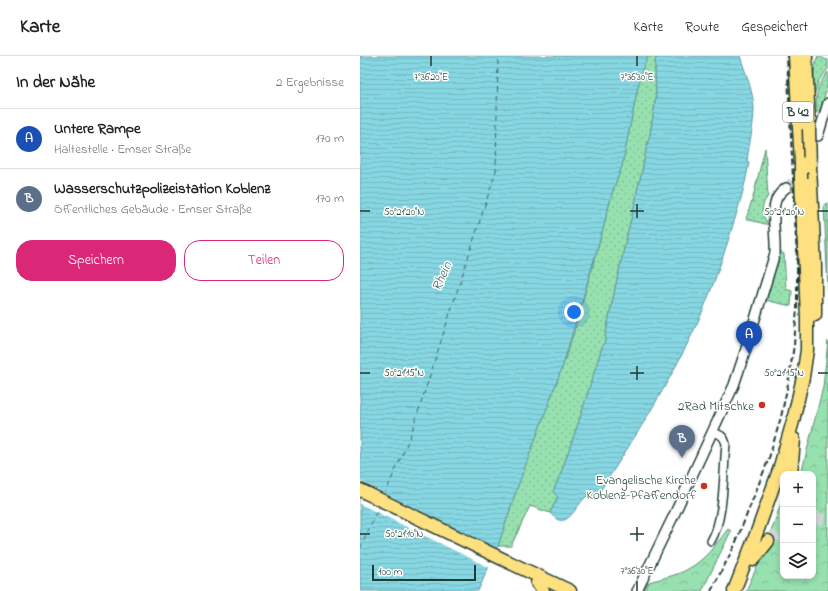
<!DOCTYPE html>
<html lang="de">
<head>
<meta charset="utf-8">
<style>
	:root { --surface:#fff; --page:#f2f2f2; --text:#202124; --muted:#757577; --line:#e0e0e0; --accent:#db2777 }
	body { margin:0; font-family:"Indie Flower",sans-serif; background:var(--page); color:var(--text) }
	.controls { position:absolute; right:12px; bottom:12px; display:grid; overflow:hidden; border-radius:8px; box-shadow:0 2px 6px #0003 }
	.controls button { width:36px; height:36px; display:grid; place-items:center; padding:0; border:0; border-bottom:1px solid var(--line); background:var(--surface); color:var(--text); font:20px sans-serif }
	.scale { position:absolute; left:12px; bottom:10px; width:104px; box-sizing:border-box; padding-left:4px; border:2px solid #1f3d34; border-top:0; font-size:11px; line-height:14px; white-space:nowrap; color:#1f3d34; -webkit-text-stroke:3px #fff; paint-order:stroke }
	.you { position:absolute; left:214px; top:256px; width:14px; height:14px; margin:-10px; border:3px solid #fff; border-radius:50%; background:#1a73e8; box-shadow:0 0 0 6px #1a73e833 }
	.badge { display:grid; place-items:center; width:26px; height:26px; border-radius:50%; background:var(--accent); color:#fff; font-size:13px; font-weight:700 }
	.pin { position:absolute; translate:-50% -33px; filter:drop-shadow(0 1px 2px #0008) }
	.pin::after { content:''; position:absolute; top:21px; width:14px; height:12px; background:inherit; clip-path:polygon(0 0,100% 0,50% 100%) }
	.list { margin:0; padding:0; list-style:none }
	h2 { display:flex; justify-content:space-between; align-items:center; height:52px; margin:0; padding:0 16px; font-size:17px }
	h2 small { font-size:13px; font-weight:400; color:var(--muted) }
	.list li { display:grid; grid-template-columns:26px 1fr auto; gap:12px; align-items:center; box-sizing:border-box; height:60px; padding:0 16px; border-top:1px solid var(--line) }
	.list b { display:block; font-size:15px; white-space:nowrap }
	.list p { margin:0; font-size:13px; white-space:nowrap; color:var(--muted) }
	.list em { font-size:13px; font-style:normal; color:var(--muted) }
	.actions { display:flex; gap:8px; padding:12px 16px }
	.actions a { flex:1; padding:9px 0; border:1px solid var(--accent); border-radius:16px; text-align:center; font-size:14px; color:var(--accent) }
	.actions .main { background:var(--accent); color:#fff }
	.icon { flex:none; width:22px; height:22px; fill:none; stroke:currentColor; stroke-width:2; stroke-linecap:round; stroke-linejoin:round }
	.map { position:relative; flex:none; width:468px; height:535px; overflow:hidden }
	header { display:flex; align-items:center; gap:24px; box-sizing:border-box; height:56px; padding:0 20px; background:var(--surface); border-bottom:1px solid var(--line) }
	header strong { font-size:19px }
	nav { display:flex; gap:22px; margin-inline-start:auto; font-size:14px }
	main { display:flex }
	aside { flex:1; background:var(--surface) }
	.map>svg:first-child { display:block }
	.grass { fill:url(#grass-dots); stroke:#5b8e72 }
	.forest { fill:url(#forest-crowns); stroke:#5b8e72 }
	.water { fill:url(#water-rules); stroke:#5d999d }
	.pier { fill:#fff }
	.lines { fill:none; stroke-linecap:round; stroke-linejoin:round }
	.ferry { stroke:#396460; stroke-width:1; stroke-dasharray:5 4; stroke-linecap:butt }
	.tertiary-tunnel { stroke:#d2d8d6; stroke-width:9; stroke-dasharray:9 4.5; stroke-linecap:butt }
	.trunk-tunnel { stroke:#d2d8d6; stroke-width:12; stroke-dasharray:12 6; stroke-linecap:butt }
	.minor-casing { stroke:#1f3d34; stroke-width:10 }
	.tertiary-casing { stroke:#1f3d34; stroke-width:12 }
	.primary-casing { stroke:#1f3d34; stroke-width:15 }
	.trunk-casing { stroke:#1f3d34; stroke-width:15 }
	.minor { stroke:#fff; stroke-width:7 }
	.tertiary { stroke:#fff; stroke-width:9 }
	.primary { stroke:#fde080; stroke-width:12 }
	.trunk { stroke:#fde080; stroke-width:12 }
	.rail { stroke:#1f3d34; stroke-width:2; stroke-dasharray:6 3; stroke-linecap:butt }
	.trunk-bridge-casing { stroke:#1f3d34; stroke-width:15; stroke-linecap:butt }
	.trunk-bridge { stroke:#fde080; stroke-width:12 }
	.ticks { fill:none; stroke:#1f3d34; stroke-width:1.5 }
	.poi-dot { fill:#c8321e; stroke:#fff; stroke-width:1.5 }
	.labels { text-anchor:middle; stroke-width:3; stroke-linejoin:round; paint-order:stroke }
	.shield { fill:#fff; stroke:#627771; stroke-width:1 }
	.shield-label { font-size:12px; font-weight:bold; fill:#1f3d34 }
	.poi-label { font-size:13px; fill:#1f3d34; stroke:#fff; text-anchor:end }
	.water-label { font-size:14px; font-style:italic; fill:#396460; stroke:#fff }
	.ticks-label { font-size:10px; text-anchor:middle; fill:#1f3d34; stroke:#fff; stroke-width:3; stroke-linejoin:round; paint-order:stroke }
</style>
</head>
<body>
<header>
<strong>Karte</strong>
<nav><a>Karte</a><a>Route</a><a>Gespeichert</a></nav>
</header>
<main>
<aside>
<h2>In der Nähe<small>2 Ergebnisse</small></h2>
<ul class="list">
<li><span class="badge" style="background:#1a4fb4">A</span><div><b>Untere Rampe</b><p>Haltestelle · Emser Straße</p></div><em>170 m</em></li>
<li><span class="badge" style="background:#5c6f8a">B</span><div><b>Wasserschutzpolizeistation Koblenz</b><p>Öffentliches Gebäude · Emser Straße</p></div><em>170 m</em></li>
</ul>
<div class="actions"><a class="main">Speichern</a><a>Teilen</a></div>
</aside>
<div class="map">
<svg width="468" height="535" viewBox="0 0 468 535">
	<defs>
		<pattern id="grass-dots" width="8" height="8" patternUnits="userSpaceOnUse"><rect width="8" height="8" fill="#97e0af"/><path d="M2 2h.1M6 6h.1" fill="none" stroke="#82c197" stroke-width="1.8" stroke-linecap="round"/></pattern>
		<pattern id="forest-crowns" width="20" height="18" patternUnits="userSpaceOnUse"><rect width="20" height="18" fill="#97e0af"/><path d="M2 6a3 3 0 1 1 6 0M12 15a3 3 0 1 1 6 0" fill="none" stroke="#82c197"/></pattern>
		<pattern id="water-rules" width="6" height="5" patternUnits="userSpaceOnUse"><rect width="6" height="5" fill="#87d7e3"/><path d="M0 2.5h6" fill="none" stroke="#74b9c3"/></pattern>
	</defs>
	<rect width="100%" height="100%" fill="#fff"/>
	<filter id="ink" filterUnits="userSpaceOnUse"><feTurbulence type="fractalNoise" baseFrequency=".025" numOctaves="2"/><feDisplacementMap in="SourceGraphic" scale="8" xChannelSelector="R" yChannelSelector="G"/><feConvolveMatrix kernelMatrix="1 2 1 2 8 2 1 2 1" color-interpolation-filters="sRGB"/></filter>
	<g filter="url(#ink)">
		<path class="grass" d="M 288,0 L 296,0 L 295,10 L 296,41 L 290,79 L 287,89 L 282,116 L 277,135 L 276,144 L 267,179 L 262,202 L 256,228 L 245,281 L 246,281 L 244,288 L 243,288 L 220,362 L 201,417 L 193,436 L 198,440 L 190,457 L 170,450 L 151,490 L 138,490 L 156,435 L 203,309 L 215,272 L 243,173 L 252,137 L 262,110 L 276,40 L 282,14 Z
			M 458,0 C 461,0 464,4 468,4 L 468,13 L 459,24 L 454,40 C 454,27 452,11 458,0 Z
			M 468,16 L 468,26 L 462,50 L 460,54 L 456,57 C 456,40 456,30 468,16 Z
			M 405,92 L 408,140 C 400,151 401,158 409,169 L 386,163 L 393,141 Z
			M 420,196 L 424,198 L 426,233 L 432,235 L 431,250 L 405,244 L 420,199 Z"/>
		<path class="forest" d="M 468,146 L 468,235 L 464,149 L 466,148 Z
			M 468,285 L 468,535 L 386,535 L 394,517 L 402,501 L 423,442 L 423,520 L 453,520 L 453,418 L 438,418 L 442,414 L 463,331 Z
			M 368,473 L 371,475 L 342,535 L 285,535 L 289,526 C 302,522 316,520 328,513 C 345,504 356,488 368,473 Z"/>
		<path class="water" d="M 0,0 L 288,0 L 282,14 L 277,35 L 262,110 L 252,137 L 243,173 L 203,309 L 156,435 L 138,490 L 118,535 L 0,535 Z
			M 296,0 L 380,0 C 385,16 393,34 394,52 C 394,70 389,87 387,105 L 389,106 C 385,133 376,159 368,185 C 360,210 351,235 341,259 C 313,322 276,380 238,438 L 235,440 L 227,440 C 215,449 207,478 190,457 L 198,441 L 193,436 L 201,417 L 220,362 L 243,288 L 244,288 L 246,282 L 245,281 L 256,228 L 262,202 L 267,179 L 276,144 L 277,135 L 282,116 L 287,89 L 290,79 L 296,41 L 295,10 Z"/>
		<path class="pier" d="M 0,425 L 138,493 L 130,512 L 0,448 Z"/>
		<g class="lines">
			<path class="ferry" d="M 24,440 L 50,381 L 136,115 L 138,0
				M 0,493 L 19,450"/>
			<path class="tertiary-tunnel" d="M 426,132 L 443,112"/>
			<path class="trunk-tunnel" d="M 453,460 L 468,467
				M 408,485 L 423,475"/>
			<g class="minor-casing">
				<path id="minor" d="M 351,485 C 365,461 363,416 366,388 C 364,380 361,379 353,376"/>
			</g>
			<g class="tertiary-casing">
				<path id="tertiary" d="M 458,80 L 468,47
					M 277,535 L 313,461 L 374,329 L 385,296 L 415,197 C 416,182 411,158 416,144 C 418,139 422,135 426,132"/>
			</g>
			<g class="primary-casing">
				<path id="primary" d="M 0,434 L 159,511 L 210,535
					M 177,527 L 183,535"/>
			</g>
			<g class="trunk-casing">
				<path id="trunk" d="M 435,0 L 441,107
					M 446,0 L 449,73
					M 450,111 L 455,209 L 455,259
					M 431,418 L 434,383
					M 393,504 L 408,485
					M 374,535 L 397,476 L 419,414 L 433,365 L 443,321 L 447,294 L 447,261 L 441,122"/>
			</g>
			<use href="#minor" class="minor"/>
			<use href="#tertiary" class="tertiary"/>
			<use href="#primary" class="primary"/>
			<use href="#trunk" class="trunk"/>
			<path class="rail" d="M 351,535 L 374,491 L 409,402 L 421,361 L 428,328 L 434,289 L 437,252 L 437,204 L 427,0"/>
			<g class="trunk-bridge-casing">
				<path id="trunk-bridge" d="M 449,73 L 450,111
					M 441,107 L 441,122"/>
			</g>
			<use href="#trunk-bridge" class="trunk-bridge"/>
		</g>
	</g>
	<path class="ticks" d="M 71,0 L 71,10M 277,0 L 277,10M 277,148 L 277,162M 0,155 L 10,155M 270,155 L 284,155M 458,155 L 468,155M 277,310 L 277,324M 0,317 L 10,317M 270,317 L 284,317M 458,317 L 468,317M 277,471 L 277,485M 0,478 L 10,478M 270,478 L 284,478M 277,525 L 277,535"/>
	<g class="poi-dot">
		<circle cx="402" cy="349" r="4"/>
		<circle cx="344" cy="430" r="4"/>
	</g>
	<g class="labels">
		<rect class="shield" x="423" y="46" width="30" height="20" rx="3"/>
		<g class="shield-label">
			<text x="438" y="60">B 42</text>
		</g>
		<g class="poi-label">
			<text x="394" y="354">2Rad Mitschke</text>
			<text x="336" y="428">Evangelische Kirche<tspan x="336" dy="15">Koblenz-Pfaffendorf</tspan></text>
		</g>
		<g class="water-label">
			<text transform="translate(81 220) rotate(-66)" y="5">Rhein</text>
		</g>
	</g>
	<g class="ticks-label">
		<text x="71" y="24">7°36'20"E</text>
		<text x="277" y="24">7°36'30"E</text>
		<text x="44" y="159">50°21'20"N</text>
		<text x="424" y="159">50°21'20"N</text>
		<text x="44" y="320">50°21'15"N</text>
		<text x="424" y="320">50°21'15"N</text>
		<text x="44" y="481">50°21'10"N</text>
		<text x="277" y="518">7°36'30"E</text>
	</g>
</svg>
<div class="controls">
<button>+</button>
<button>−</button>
<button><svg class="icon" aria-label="layers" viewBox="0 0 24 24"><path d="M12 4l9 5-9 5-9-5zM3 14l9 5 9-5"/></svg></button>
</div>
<div class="scale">100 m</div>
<div class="you"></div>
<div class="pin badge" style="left:389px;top:298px;background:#1a4fb4">A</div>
<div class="pin badge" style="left:322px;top:402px;background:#5c6f8a">B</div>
</div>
</main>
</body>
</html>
